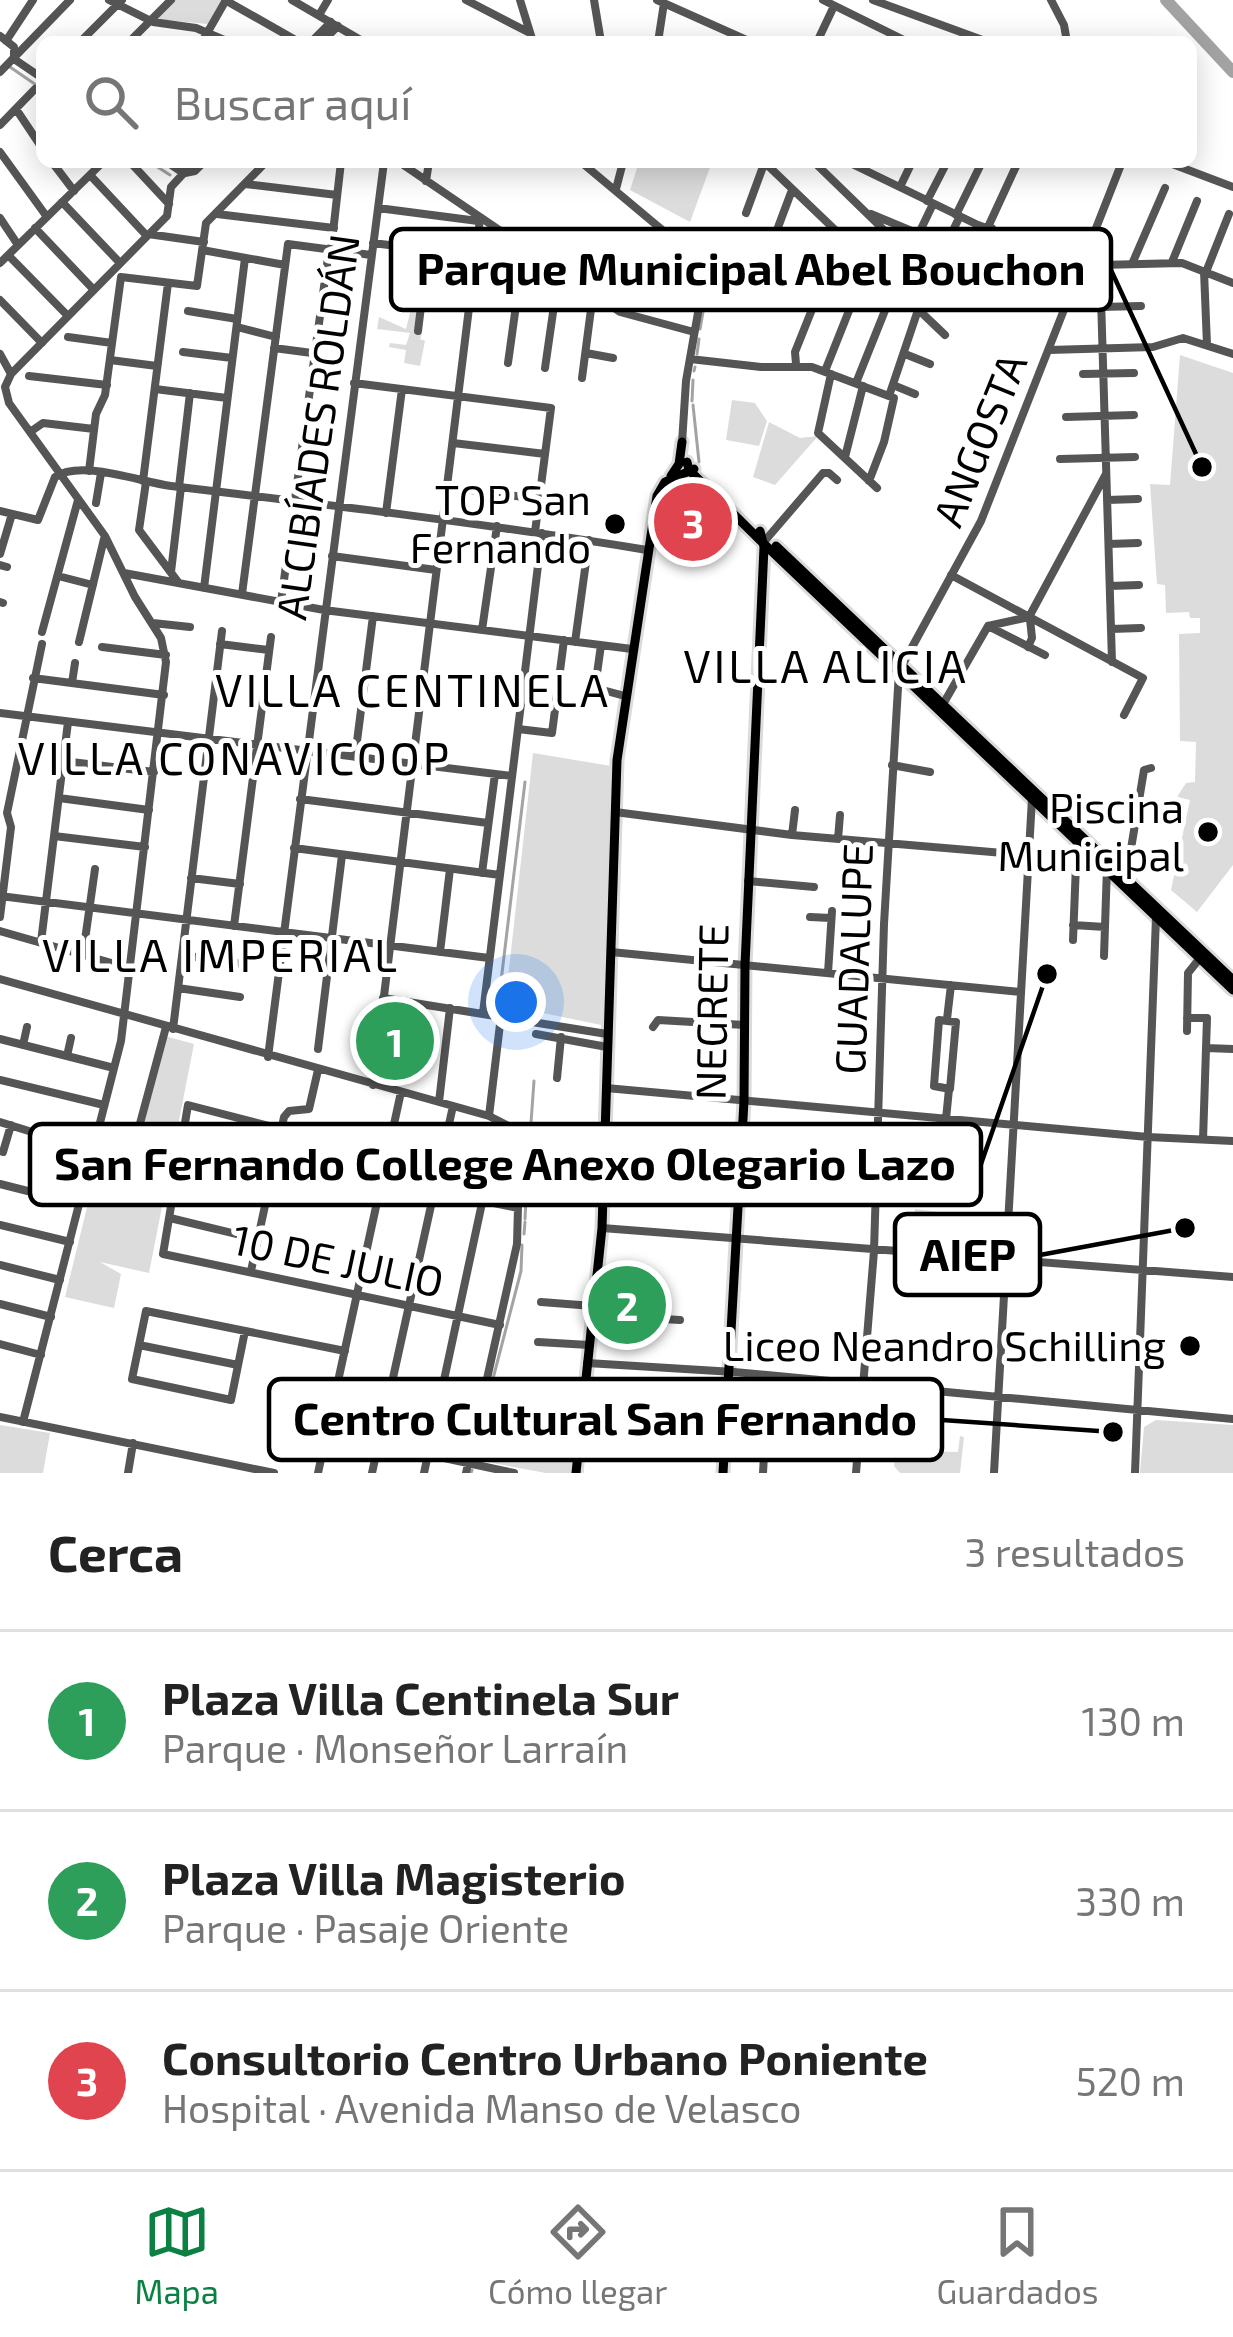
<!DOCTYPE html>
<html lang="es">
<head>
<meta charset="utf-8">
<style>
	:root { --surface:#fff; --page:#f2f2f2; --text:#222; --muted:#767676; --line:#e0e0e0; --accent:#0b8043 }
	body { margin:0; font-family:"Exo 2",sans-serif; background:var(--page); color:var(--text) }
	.you { position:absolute; left:516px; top:1002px; width:42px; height:42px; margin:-30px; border:9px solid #fff; border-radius:50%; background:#1a73e8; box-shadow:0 0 0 18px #1a73e833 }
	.badge { display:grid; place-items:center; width:78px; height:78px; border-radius:50%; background:var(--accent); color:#fff; font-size:39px; font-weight:700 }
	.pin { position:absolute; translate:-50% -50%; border:6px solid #fff; box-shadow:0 3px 12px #0006 }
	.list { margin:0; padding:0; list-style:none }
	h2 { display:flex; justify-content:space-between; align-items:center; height:156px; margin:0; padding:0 48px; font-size:51px }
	h2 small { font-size:39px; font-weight:400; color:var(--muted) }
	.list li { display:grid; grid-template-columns:78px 1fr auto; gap:36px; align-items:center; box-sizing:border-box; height:180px; padding:0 48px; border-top:3px solid var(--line) }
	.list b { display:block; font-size:45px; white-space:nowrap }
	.list p { margin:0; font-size:39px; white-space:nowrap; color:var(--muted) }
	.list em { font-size:39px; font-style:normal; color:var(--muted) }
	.icon { flex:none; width:66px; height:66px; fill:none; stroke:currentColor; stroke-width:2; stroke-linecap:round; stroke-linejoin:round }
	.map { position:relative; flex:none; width:1233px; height:1473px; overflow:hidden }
	.search { position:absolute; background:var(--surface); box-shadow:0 6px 30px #0003; left:36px; right:36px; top:36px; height:132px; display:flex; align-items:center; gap:30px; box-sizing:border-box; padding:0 42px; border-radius:18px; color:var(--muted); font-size:45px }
	.sheet { height:696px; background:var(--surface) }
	nav { display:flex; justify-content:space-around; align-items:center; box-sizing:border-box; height:168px; border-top:3px solid var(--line); background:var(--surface); font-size:33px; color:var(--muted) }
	nav a { display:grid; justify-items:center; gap:6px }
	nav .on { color:var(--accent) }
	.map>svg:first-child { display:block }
	.green { fill:#dcdcdc }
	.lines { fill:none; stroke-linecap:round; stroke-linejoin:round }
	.stream { stroke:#a3a3a3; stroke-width:3 }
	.river { stroke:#a3a3a3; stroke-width:12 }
	.major-casing { stroke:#dbdbdb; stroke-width:15 }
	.minor { stroke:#555; stroke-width:8 }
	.major { stroke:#000; stroke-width:9 }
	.poi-dot { fill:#000; stroke:#fff; stroke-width:4.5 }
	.labels { text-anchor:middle; stroke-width:10; stroke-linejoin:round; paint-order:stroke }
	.street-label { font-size:42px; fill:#000; stroke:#fff }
	.poi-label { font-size:42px; fill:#000; stroke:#fff; text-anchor:end }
	.neighbourhood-label { font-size:45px; letter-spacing:3px; fill:#000; stroke:#fff }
	.leader { fill:none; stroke:#000; stroke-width:4.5 }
	.callout-dot { fill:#000; stroke:#fff; stroke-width:4.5 }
	.callout { fill:#fff; stroke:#000; stroke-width:4.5 }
	.callout-label { font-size:45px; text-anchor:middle; font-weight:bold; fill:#000 }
</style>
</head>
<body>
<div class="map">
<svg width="1233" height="1473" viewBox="0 0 1233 1473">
	<rect width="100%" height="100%" fill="#fff"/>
	<path class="green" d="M 175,0 L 220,0 L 221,1 L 208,24 L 156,19 Z
		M 639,162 L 712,162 L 690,222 L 630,190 Z
		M 387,250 L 417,254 L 419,258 L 426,255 L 422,293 L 417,293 L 415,302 L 420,304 L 417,331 L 422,333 L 420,339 L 425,341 L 420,366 L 404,363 L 406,350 L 389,347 L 390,343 L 406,345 L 410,333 L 377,329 L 379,317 L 406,329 L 421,268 Z
		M 1180,355 L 1233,373 L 1233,865 L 1197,912 L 1171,890 L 1190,800 L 1177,797 L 1186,783 L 1195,782 L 1196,742 L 1180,741 L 1179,634 L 1200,633 L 1200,618 L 1190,618 L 1189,612 L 1166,613 L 1165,585 L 1157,584 L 1150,484 L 1170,485 Z
		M 732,400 L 755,403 L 767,421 L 759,446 L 726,440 Z
		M 769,422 L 800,438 L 818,436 L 775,485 L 753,477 Z
		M 533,753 L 611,766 L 601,1025 L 505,1005 Z
		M 385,1009 L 403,1011 L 394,1084 L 382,1081 L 380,1076 L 386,1071 L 390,1036 L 383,1025 Z
		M 165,1036 L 194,1044 L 149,1273 L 100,1262 L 121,1274 L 114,1308 L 65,1297 L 92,1187 L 122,1195 Z
		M 915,1209 L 938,1212 L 937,1243 L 933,1243 L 932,1249 L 911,1244 Z
		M 601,1290 L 656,1297 L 655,1318 L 598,1314 Z
		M 485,1419 L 574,1443 L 573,1473 L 546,1473 L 476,1460 Z
		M 1156,1420 L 1233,1425 L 1233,1473 L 1140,1473 L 1144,1427 Z
		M 0,1425 L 50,1433 L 43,1473 L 0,1473 Z
		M 960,1436 L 964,1437 L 960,1473 L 900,1473 L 894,1466 L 897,1444 L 923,1446 L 923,1451 L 958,1452 Z"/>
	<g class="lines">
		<path class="stream" d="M 10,67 L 42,89
			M 150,162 L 170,175
			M 700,329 L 703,312
			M 697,354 L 699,339
			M 694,371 L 695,367
			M 692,401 L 693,380
			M 693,405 L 699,462
			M 525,782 L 499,998 L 502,1008 L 538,1017
			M 526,1192 L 534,1081
			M 525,1219 L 526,1199
			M 524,1234 L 525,1222
			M 489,1394 L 521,1271 L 522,1245
			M 483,1424 L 486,1411
			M 476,1456 L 482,1427
			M 471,1473 L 472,1470"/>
		<path class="river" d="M 1166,0 L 1233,72"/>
		<g class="major-casing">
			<path id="major" d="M 687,462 L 689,470 L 763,543 L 1233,990
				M 671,476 L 679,464 L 682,442
				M 776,546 L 1233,980
				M 576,1473 L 602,1228 L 617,760 L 657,496 L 665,482 L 694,469
				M 723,1473 L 744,1101 L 745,965 L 764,547 L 760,531"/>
		</g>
		<path class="minor" d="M 109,0 L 153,22 L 196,28 L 229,42
			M 225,0 L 299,42
			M 292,0 L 364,42
			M 466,0 L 530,33
			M 520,0 L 533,42
			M 594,0 L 601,42
			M 657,0 L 751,42
			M 823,0 L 908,42
			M 873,0 L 988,42
			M 1051,0 L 1064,25 L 1067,42
			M 319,15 L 328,0
			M 0,36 L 14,47 L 14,59 L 42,78
			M 6,41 L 33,0
			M 80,42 L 122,0
			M 129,42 L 171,0
			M 202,42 L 226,0
			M 311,42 L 331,22
			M 322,42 L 338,26
			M 658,42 L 664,3
			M 817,42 L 834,6
			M 0,72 L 70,0
			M 16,109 L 42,148
			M 0,125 L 35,89
			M 0,152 L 47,217
			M 52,162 L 74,191
			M 130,162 L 169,204
			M 167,162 L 183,173
			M 399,162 L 620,312 L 694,332
			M 581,162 L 703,264 L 705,273 L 686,381 L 682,443
			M 764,162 L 945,335
			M 814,162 L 957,301 L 992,228
			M 848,162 L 978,225 L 1082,261 L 1100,265 L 1182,263 L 1233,283
			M 1167,162 L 1233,187
			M 185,173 L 195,171 L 204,162
			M 90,175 L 147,236
			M 426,181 L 429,162
			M 245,184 L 337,195
			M 900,187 L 912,162
			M 616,189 L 623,162
			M 792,190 L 777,230 L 781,243 L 831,262
			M 927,201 L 947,162
			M 62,202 L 120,263
			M 378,208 L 478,221
			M 746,213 L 764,164
			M 217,214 L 334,228
			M 871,214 L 919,234
			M 956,215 L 982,162
			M 0,218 L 18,245
			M 988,227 L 1018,162
			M 35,228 L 94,290
			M 148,234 L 204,242
			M 373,243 L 475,256
			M 202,250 L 285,265
			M 331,250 L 341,162
			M 909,254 L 933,204
			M 8,255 L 68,316
			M 1172,262 L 1197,201
			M 0,263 L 103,162
			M 1132,264 L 1165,188
			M 1100,265 L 1112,662
			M 1204,271 L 1207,345
			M 1206,272 L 1229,214
			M 931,275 L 960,216
			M 121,277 L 197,286 L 206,223 L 266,162
			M 0,300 L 42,343
			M 1101,307 L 1141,306
			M 188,311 L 237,319
			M 237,327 L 276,337
			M 418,331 L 428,250
			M 68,337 L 112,343
			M 274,348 L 312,353
			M 1049,350 L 1153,347 L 1183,338 L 1233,354
			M 183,352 L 232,358
			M 586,353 L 613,358
			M 0,354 L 11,374
			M 905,354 L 930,364
			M 690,359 L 761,367 L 812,367 L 894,398 L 884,442 L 869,481
			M 110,360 L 157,366
			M 508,363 L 524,248
			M 796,364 L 795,352 L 841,237
			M 545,368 L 559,271
			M 825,371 L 868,263
			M 831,374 L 818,433 L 877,488
			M 1083,374 L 1134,373
			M 29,376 L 107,385
			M 582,378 L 593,294
			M 354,383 L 551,408 L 535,532
			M 856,383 L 894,288
			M 893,385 L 915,394
			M 155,389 L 227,398
			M 889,396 L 918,310
			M 1066,417 L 1134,415
			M 30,432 L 43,423 L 94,429
			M 453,443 L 545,454
			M 845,457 L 863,386
			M 1060,459 L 1135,457
			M 89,471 L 96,414 L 105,395 L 121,277
			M 143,481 L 168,283
			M 146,482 L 139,530 L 178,582
			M 179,487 L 190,393
			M 447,487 L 539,499
			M 1107,500 L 1138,499
			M 96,503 L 101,473
			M 0,511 L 38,520 L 55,477 C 81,459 140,482 171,486 C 330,505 489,524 647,550
			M 386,513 L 402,389
			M 763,543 L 823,473 L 829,473 L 837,480
			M 1109,544 L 1138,543
			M 0,554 L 12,514
			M 332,556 L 436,570
			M 0,565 L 7,567
			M 171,572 L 181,487
			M 124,573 L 324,610 L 632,649
			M 951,575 L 1143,678 L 1124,715
			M 58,576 L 93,585
			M 1110,586 L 1139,585
			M 204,588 L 245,258
			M 242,594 L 288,244 L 371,255
			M 0,602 L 3,603
			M 281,602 L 329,250
			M 153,623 L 190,627
			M 988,626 L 1045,655
			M 1111,629 L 1141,628
			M 482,630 L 497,526
			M 42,632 L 78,500
			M 79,642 L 104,539
			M 575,642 L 589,540
			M 220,644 L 269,650
			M 601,645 L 595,688 L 625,696
			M 102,647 L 166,655
			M 1028,647 L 1032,638 L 1030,619
			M 33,678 L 164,695
			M 72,683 L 75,663
			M 942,706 L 988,626 L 1029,617 L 1106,474
			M 0,713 L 512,776
			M 518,729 L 552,733 L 564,640
			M 355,757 L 373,616
			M 63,761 L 154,772
			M 892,765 L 930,772
			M 59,798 L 149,810
			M 300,799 L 488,823
			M 615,812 L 792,835 L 1028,855
			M 792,835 L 795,810
			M 54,836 L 145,847
			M 838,839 L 840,815
			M 294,848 L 500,875
			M 482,873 L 495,774
			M 191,878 L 240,884
			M 1126,879 L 1144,770 L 1151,768
			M 748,881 L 814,887
			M 0,896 L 489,958
			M 0,917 L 11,827 L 7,813 L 42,644
			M 810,917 L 831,918
			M 1073,925 L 1105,927
			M 234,926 L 271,637
			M 0,931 L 129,968
			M 1073,940 L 1077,839
			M 41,942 L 68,722
			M 440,952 L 450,869
			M 611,952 L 1021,992
			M 83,954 L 95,869
			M 182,955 L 243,964
			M 1104,956 L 1107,867
			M 828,973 L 832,911
			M 0,979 L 489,1116 L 520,1132 L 517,1244 L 466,1473
			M 178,988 L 240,997
			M 383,998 L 607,1034
			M 483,1013 L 542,533
			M 1187,1018 L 1207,1018 L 1203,1140
			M 947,1019 L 951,985
			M 939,1020 L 956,1022 L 950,1089 L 934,1086 Z
			M 653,1027 L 658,1020 L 745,1025
			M 173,1029 L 222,631
			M 1187,1031 L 1188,973 L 1200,958
			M 536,1034 L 607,1047
			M 0,1039 L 114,1068
			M 23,1045 L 27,1027
			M 1206,1048 L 1233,1049
			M 318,1049 L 342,855
			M 67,1056 L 71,1038
			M 268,1057 L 384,162
			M 557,1078 L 561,1037
			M 0,1080 L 104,1105
			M 373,1085 L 480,219
			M 606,1088 L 1148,1137 L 1233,1141
			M 439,1102 L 450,1008
			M 489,1116 L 501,1016
			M 946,1119 L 949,1089
			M 0,1122 L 129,1162
			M 281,1129 L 188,1105 L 163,1254 L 500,1325
			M 3,1152 L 11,1125
			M 813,1157 L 877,1165
			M 177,1159 L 270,1182
			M 41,1163 L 48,1136
			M 382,1180 L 518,1208
			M 0,1184 L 79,1204
			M 121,1194 L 166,1027
			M 170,1218 L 257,1239
			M 0,1225 L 70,1242
			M 602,1228 L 1233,1277
			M 0,1265 L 60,1280
			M 251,1271 L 284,1117 L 289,1111 L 309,1109 L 318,1070
			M 541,1302 L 593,1306
			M 0,1304 L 51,1317
			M 592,1315 L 680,1320
			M 245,1331 L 231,1400 L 132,1379 L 146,1311 L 345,1351
			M 538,1342 L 589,1345
			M 0,1344 L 41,1355
			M 139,1345 L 238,1365
			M 587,1363 L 734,1372 L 1233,1419
			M 277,1399 L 288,1402 L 292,1382 L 336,1392
			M 0,1417 L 274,1473
			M 489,1419 L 579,1442
			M 23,1422 L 121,1041 L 166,662 L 161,638 L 135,597 L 105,536 L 9,403 L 5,387 L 11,374 L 167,216 L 171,187 L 194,162
			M 327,1433 L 514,1473
			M 128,1473 L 133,1443
			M 318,1473 L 401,1092
			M 372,1473 L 453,1106
			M 424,1473 L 499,1124
			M 763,1473 L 764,1455
			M 856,1473 L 874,1251 L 884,924 L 899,671 L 981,521 L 1122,162
			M 994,1473 L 1032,798
			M 1135,1473 L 1156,917"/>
		<use href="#major" class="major"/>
	</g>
	<g class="poi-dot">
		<circle cx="615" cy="524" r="12"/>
		<circle cx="1208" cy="832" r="12"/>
		<circle cx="1190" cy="1346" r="12"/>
	</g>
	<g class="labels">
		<g class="street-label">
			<text transform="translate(318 427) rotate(-82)" y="15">ALCIBÍADES ROLDÁN</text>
			<text transform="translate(980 440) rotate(-68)" y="15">ANGOSTA</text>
			<text transform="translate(854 959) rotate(-88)" y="15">GUADALUPE</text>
			<text transform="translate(712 1012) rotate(-89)" y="15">NEGRETE</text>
			<text transform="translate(338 1261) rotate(12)" y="15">10 DE JULIO</text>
		</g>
		<g class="poi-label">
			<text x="591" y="515">TOP San<tspan x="591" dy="48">Fernando</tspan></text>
			<text x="1184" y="823">Piscina<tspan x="1184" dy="48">Municipal</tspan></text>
			<text x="1166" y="1361">Liceo Neandro Schilling</text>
		</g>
		<g class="neighbourhood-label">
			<text x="826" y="683">VILLA ALICIA</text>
			<text x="413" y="707">VILLA CENTINELA</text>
			<text x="235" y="775">VILLA CONAVICOOP</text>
			<text x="221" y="972">VILLA IMPERIAL</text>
		</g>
	</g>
	<path class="leader" d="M1202 467L1111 270M1047 974L981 1164M1185 1228L1040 1255M1113 1432L942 1420"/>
	<g class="callout-dot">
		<circle cx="1202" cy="467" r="12"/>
		<circle cx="1047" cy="974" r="12"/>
		<circle cx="1185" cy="1228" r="12"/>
		<circle cx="1113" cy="1432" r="12"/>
	</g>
	<g class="callout">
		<rect x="391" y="229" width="720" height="81" rx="12"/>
		<rect x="30" y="1124" width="951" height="81" rx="12"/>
		<rect x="895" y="1214" width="145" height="81" rx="12"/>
		<rect x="269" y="1379" width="673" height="81" rx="12"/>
	</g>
	<g class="callout-label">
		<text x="751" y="285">Parque Municipal Abel Bouchon</text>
		<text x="505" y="1180">San Fernando College Anexo Olegario Lazo</text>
		<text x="968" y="1271">AIEP</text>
		<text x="605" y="1435">Centro Cultural San Fernando</text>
	</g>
</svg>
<div class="you"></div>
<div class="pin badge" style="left:395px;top:1041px;background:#2e9e5b">1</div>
<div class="pin badge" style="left:627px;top:1305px;background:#2e9e5b">2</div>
<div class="pin badge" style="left:693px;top:522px;background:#e0444e">3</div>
<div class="search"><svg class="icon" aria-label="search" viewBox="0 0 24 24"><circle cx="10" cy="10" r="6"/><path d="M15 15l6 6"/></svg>Buscar aquí</div>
</div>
<section class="sheet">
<h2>Cerca<small>3 resultados</small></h2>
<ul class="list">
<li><span class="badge" style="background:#2e9e5b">1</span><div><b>Plaza Villa Centinela Sur</b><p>Parque · Monseñor Larraín</p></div><em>130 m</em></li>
<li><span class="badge" style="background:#2e9e5b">2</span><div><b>Plaza Villa Magisterio</b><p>Parque · Pasaje Oriente</p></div><em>330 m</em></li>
<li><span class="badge" style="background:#e0444e">3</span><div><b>Consultorio Centro Urbano Poniente</b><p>Hospital · Avenida Manso de Velasco</p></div><em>520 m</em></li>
</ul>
</section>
<nav>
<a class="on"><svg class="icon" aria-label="map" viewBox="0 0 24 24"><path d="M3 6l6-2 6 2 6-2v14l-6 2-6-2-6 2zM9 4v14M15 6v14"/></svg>Mapa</a>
<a><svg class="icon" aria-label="directions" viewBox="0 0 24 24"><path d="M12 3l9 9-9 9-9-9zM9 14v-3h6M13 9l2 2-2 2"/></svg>Cómo llegar</a>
<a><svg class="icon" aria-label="saved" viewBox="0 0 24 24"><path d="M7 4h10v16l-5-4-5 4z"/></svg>Guardados</a>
</nav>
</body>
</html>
